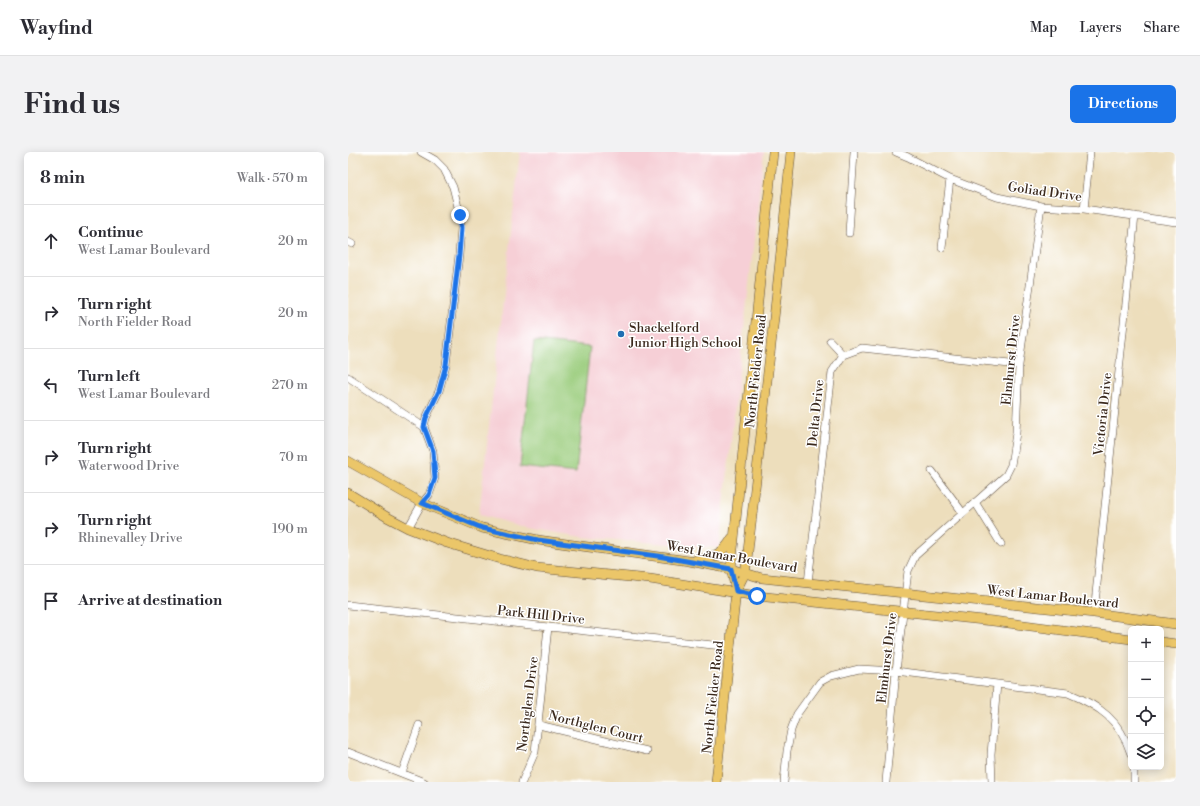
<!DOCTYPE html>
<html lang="en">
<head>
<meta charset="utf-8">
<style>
	:root { --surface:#fff; --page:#f2f2f3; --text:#2b2b33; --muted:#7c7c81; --line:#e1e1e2; --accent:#1a73e8 }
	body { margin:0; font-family:"Libre Bodoni",serif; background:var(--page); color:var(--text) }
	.controls { position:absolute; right:12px; bottom:12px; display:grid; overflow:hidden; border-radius:6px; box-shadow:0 2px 10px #0003 }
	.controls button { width:36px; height:36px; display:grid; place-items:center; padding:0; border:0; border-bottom:1px solid var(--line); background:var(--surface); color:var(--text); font:20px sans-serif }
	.stop { position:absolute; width:12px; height:12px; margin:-9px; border:3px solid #1a73e8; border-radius:50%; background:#fff }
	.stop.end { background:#1a73e8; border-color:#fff; box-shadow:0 1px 4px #0008 }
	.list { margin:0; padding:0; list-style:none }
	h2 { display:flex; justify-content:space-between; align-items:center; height:52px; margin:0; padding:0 16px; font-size:17px }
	h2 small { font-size:13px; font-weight:400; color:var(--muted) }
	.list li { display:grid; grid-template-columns:26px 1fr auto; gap:12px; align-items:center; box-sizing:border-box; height:72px; padding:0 16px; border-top:1px solid var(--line) }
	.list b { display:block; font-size:15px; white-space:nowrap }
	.list p { margin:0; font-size:13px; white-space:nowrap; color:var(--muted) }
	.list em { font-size:13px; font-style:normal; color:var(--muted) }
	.icon { flex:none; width:22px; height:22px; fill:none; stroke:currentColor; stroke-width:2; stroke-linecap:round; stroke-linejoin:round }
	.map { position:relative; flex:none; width:828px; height:630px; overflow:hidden; border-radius:6px }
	header { display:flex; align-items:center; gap:24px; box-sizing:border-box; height:56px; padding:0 20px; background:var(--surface); border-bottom:1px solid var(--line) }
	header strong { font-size:19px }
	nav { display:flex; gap:22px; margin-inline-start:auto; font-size:14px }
	.intro { display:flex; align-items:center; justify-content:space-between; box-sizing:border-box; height:96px; padding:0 24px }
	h1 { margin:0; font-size:28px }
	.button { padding:10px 18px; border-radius:6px; background:var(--accent); color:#fff; font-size:14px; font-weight:700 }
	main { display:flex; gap:24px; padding:0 24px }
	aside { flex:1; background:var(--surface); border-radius:6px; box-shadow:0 2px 10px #0003 }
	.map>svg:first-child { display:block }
	.built { fill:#f6cfd6 }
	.green { fill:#9acc7c; stroke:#6a7b4d }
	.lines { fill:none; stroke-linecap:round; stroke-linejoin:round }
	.minor-casing { stroke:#564536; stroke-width:8 }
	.major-casing { stroke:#564536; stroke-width:10 }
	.minor { stroke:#fff; stroke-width:7 }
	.major { stroke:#ebc669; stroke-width:9 }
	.route { stroke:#1a73e8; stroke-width:5 }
	.poi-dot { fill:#1f6fb2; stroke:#fff; stroke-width:1.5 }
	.labels { text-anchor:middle; stroke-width:3; stroke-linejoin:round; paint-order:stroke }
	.street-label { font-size:13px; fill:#3b2a1e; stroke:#fff }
	.poi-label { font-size:13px; fill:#3b2a1e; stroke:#fff; text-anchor:start }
</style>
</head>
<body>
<header>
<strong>Wayfind</strong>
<nav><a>Map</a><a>Layers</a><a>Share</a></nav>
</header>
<div class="intro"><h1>Find us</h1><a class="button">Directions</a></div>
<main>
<aside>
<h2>8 min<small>Walk · 570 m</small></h2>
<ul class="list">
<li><svg class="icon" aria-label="ahead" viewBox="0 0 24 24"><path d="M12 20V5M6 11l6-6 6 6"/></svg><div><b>Continue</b><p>West Lamar Boulevard</p></div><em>20 m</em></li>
<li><svg class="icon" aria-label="right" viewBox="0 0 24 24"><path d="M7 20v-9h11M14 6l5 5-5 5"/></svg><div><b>Turn right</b><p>North Fielder Road</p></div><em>20 m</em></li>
<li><svg class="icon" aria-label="left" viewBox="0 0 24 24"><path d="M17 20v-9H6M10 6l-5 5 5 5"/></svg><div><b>Turn left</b><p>West Lamar Boulevard</p></div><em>270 m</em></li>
<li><svg class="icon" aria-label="right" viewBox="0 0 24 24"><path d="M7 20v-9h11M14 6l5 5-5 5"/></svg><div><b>Turn right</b><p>Waterwood Drive</p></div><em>70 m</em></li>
<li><svg class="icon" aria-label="right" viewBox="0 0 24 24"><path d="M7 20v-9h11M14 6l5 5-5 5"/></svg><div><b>Turn right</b><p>Rhinevalley Drive</p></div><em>190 m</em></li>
<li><svg class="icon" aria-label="arrive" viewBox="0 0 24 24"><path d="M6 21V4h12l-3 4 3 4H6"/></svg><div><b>Arrive at destination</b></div></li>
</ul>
</aside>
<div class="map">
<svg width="828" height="630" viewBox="0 0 828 630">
	<rect width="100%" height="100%" fill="#fff"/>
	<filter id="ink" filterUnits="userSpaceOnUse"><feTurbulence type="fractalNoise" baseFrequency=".025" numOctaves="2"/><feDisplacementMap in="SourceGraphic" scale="8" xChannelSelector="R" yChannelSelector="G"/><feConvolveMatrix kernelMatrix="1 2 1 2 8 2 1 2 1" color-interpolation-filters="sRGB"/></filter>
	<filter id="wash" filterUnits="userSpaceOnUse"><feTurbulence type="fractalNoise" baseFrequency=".012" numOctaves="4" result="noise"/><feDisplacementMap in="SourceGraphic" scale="16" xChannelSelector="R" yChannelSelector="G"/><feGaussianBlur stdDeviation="0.9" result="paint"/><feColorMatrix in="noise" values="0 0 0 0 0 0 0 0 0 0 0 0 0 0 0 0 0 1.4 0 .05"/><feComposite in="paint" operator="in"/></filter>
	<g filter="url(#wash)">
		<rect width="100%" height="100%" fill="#eddebc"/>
		<path class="built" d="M 172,0 L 416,0 L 371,396 L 234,385 L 181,376 L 131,363 Z"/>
		<path class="green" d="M 186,189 L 242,195 L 228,321 L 172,315 Z"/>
	</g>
	<g filter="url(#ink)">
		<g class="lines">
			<g class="minor-casing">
				<path id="minor" d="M 73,0 L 87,8 L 96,17 L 105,35 L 112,63 L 113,76 L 111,103 L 98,213 L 91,239 L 78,266 L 76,275
					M 548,0 L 560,5 L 602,27 L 649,45 L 693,54 L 736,57 L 828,70
					M 736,57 L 742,0
					M 501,81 L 506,0
					M 0,90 L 4,92
					M 594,96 L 602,27
					M 482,189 L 495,203
					M 0,225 L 76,275 L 85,299 L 87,326 L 81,343 L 74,351 L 60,376
					M 584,319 L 615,361
					M 627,350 L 653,392
					M 460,431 L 484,220 L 495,203 L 514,196 L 671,213
					M 0,453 L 383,495
					M 746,461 L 787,64
					M 191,573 L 299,599
					M 0,600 L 76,630
					M 786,615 L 786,630
					M 54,621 L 71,573
					M 174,630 L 187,600 L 200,475
					M 436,630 L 439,599 L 443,578 L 449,562 L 472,530 L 483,524 L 511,517 L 548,519 L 720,541 C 752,554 772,568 783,602
					M 538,630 L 548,519 L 560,419 L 567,404 L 658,323 L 663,313 L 668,281 L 671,213 L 693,54
					M 644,630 L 643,602 L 649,532"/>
			</g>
			<g class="major-casing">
				<path id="major" d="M 0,309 L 74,351 L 134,376 L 190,388 L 341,409 L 383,417 L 414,426 L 746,461 L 828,472
					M 0,341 L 39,365 L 60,376 L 99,391 L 152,407 L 189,416 L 302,427 L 409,444 L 645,469 L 783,487
					M 348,408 C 365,406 376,401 384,386
					M 388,439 L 397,421 L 400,399 L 428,148 L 443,0
					M 813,490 L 828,492
					M 368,630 L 388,439 L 383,417 L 425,0"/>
			</g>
			<use href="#minor" class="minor"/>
			<use href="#major" class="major"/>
		</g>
	</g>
	<g class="lines" filter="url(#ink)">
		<path class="route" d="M 112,63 L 113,76 L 111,103 L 98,213 L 91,239 L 78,266 L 76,275 L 85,299 L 87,326 L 81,343 L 74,351 L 134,376 L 190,388 L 310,404 L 383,417 L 388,439 L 409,444"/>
	</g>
	<circle class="poi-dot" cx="273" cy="182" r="4"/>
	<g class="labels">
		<g class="street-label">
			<text transform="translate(697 39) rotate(8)" y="5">Goliad Drive</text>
			<text transform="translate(662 208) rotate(-84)" y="5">Elmhurst Drive</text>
			<text transform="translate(407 219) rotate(-84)" y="5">North Fielder Road</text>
			<text transform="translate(467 261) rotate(-84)" y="5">Delta Drive</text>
			<text transform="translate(754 262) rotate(-84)" y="5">Victoria Drive</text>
			<text transform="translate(384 404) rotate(10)" y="5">West Lamar Boulevard</text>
			<text transform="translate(705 444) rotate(6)" y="5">West Lamar Boulevard</text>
			<text transform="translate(193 462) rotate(6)" y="5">Park Hill Drive</text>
			<text transform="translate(538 506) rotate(-83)" y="5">Elmhurst Drive</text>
			<text transform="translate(364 545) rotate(-84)" y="5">North Fielder Road</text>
			<text transform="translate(179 552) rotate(-83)" y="5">Northglen Drive</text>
			<text transform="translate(248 574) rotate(14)" y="5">Northglen Court</text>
		</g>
		<g class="poi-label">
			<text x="281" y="180">Shackelford<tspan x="281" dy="15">Junior High School</tspan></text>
		</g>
	</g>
</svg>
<div class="controls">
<button>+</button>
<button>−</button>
<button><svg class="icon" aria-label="locate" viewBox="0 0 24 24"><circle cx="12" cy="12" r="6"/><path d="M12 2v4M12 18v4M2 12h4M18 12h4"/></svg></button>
<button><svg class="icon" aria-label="layers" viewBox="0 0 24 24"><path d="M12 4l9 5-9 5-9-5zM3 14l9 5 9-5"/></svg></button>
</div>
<div class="stop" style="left:409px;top:444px"></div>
<div class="stop end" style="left:112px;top:63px"></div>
</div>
</main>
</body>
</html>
